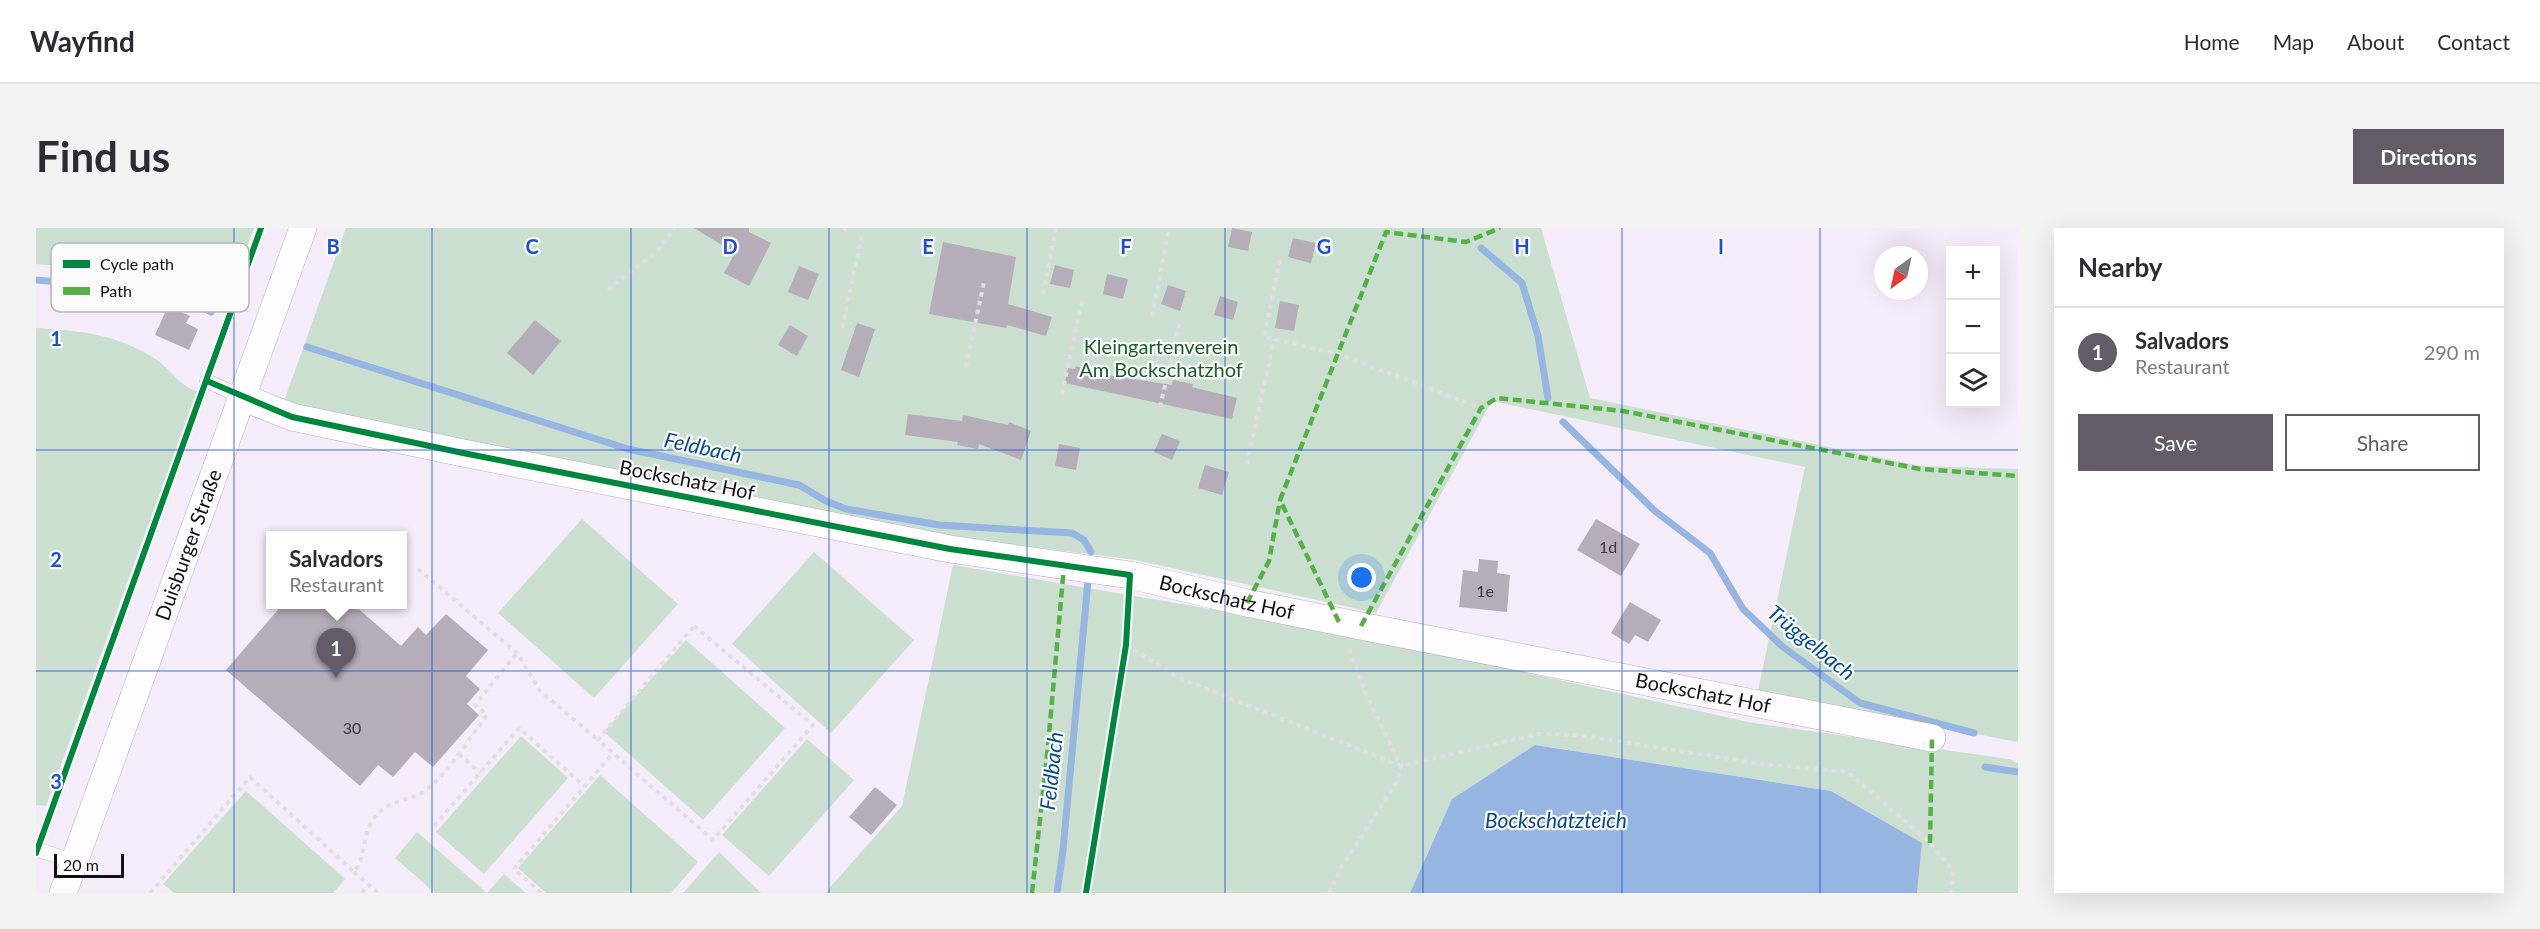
<!DOCTYPE html>
<html lang="en">
<head>
<meta charset="utf-8">
<style>
	:root { --surface:#fff; --page:#f2f2f3; --text:#2b2b33; --muted:#7c7c81; --line:#e1e1e2; --accent:#635b65 }
	body { margin:0; font-family:Lato,sans-serif; background:var(--page); color:var(--text) }
	.controls { position:absolute; right:18px; top:18px; display:grid; overflow:hidden; border-radius:0px; box-shadow:0 6px 24px #0002 }
	.controls button { width:54px; height:54px; display:grid; place-items:center; padding:0; border:0; border-bottom:2px solid var(--line); background:var(--surface); color:var(--text); font:30px sans-serif }
	.compass { position:absolute; left:1838px; top:18px; width:54px; height:54px; border-radius:50%; background:var(--surface); box-shadow:0 6px 24px #0002; rotate:213deg }
	.scale { position:absolute; left:18px; bottom:15px; width:70px; box-sizing:border-box; padding-left:6px; border:3px solid #140d16; border-top:0; font-size:16px; line-height:21px; white-space:nowrap; color:#140d16; -webkit-text-stroke:4px #fbfbfb; paint-order:stroke }
	.you { position:absolute; left:1326px; top:350px; width:21px; height:21px; margin:-15px; border:4px solid #fff; border-radius:50%; background:#1a73e8; box-shadow:0 0 0 9px #1a73e833 }
	.badge { display:grid; place-items:center; width:39px; height:39px; border-radius:50%; background:var(--accent); color:#fff; font-size:20px; font-weight:700 }
	.pin { position:absolute; translate:-50% -50px; filter:drop-shadow(0 2px 3px #0008) }
	.pin::after { content:''; position:absolute; top:32px; width:21px; height:18px; background:inherit; clip-path:polygon(0 0,100% 0,50% 100%) }
	.popup { position:absolute; left:230px; top:303px; width:141px; height:78px; box-sizing:border-box; display:grid; place-content:center; border-radius:0px; background:var(--surface); filter:drop-shadow(0 2px 4px #0005); font-size:20px; white-space:nowrap; color:var(--muted) }
	.popup b { font-size:22px; color:var(--text) }
	.popup::after { content:''; position:absolute; left:50%; top:100%; margin-left:-12px; border:12px solid transparent; border-top-color:var(--surface) }
	.list { margin:0; padding:0; list-style:none }
	h2 { display:flex; justify-content:space-between; align-items:center; height:78px; margin:0; padding:0 24px; font-size:26px }
	h2 small { font-size:20px; font-weight:400; color:var(--muted) }
	.list li { display:grid; grid-template-columns:39px 1fr auto; gap:18px; align-items:center; box-sizing:border-box; height:90px; padding:0 24px; border-top:2px solid var(--line) }
	.list b { display:block; font-size:22px; white-space:nowrap }
	.list p { margin:0; font-size:20px; white-space:nowrap; color:var(--muted) }
	.list em { font-size:20px; font-style:normal; color:var(--muted) }
	.actions { display:flex; gap:12px; padding:18px 24px }
	.actions a { flex:1; padding:14px 0; border:2px solid var(--accent); border-radius:0px; text-align:center; font-size:21px; color:var(--accent) }
	.actions .main { background:var(--accent); color:#fff }
	.icon { flex:none; width:33px; height:33px; fill:none; stroke:currentColor; stroke-width:2; stroke-linecap:round; stroke-linejoin:round }
	.map { position:relative; flex:none; width:1982px; height:665px; overflow:hidden; border-radius:0px }
	header { display:flex; align-items:center; gap:36px; box-sizing:border-box; height:84px; padding:0 30px; background:var(--surface); border-bottom:2px solid var(--line) }
	header strong { font-size:28px }
	nav { display:flex; gap:33px; margin-inline-start:auto; font-size:21px }
	.intro { display:flex; align-items:center; justify-content:space-between; box-sizing:border-box; height:144px; padding:0 36px }
	h1 { margin:0; font-size:42px }
	.button { padding:15px 27px; border-radius:0px; background:var(--accent); color:#fff; font-size:21px; font-weight:700 }
	main { display:flex; gap:36px; padding:0 36px }
	aside { flex:1; background:var(--surface); border-radius:0px; box-shadow:0 6px 24px #0002 }
	.map>svg:first-child { display:block }
	.green { fill:#cadfcf }
	.water { fill:#97b5e1 }
	.lines { fill:none; stroke-linecap:round; stroke-linejoin:round }
	.stream { stroke:#97b5e1; stroke-width:7 }
	.building { fill:#b5adb7 }
	.service-casing { stroke:#bbb3be; stroke-width:15 }
	.minor-casing { stroke:#bbb3be; stroke-width:28 }
	.path { stroke:#e1dee2; stroke-width:4; stroke-dasharray:4.5 4.5; stroke-linecap:butt }
	.service { stroke:#fefcfe; stroke-width:14 }
	.minor { stroke:#fefcfe; stroke-width:27 }
	.quiet { stroke:#55b045; stroke-width:4.5; stroke-dasharray:9 4.5; stroke-linecap:butt }
	.cycleway-casing { stroke:#fbfbfb; stroke-width:10 }
	.cycleway { stroke:#00873e; stroke-width:6 }
	.grid { fill:none; stroke:#1d4ed8; stroke-width:1.5; stroke-opacity:0.55 }
	.labels { text-anchor:middle; stroke-width:4.5; stroke-linejoin:round; paint-order:stroke }
	.number-label { font-size:16px; fill:#3c353e }
	.park-label { font-size:20px; fill:#1c5d2c; stroke:#fbfbfb }
	.street-label { font-size:20px; fill:#140d16; stroke:#fbfbfb }
	.water-label { font-size:21px; font-style:italic; fill:#044b8e; stroke:#fbfbfb }
	.key { fill:#fbfbfb; stroke:#b6b4b6; stroke-width:1.5 }
	.key-label { font-size:16px; fill:#140d16 }
	.grid-label { font-size:20px; text-anchor:middle; font-weight:bold; fill:#1d4ed8; stroke:#fbfbfb; stroke-width:4.5; stroke-linejoin:round; paint-order:stroke }
</style>
</head>
<body>
<header>
<strong>Wayfind</strong>
<nav><a>Home</a><a>Map</a><a>About</a><a>Contact</a></nav>
</header>
<div class="intro"><h1>Find us</h1><a class="button">Directions</a></div>
<main>
<div class="map">
<svg width="1982" height="665" viewBox="0 0 1982 665">
	<rect width="100%" height="100%" fill="#f5ecf9"/>
	<path class="green" d="M 0,0 L 218,0 L 203,41 L 182,53 L 148,52 L 79,42 L 0,36 Z
		M 310,0 L 1505,0 L 1554,170 L 1885,238 L 1982,241 L 1982,512 L 1981,514 L 1722,463 L 1769,239 L 1456,173 L 1340,385 L 1100,332 L 916,309 L 247,176 Z
		M 0,100 C 45,103 82,106 121,132 C 136,143 143,158 161,163 L 10,578 L 0,577 Z
		M 546,291 L 642,376 L 558,470 L 462,385 Z
		M 778,324 L 878,412 L 795,505 L 696,416 Z
		M 917,337 L 1297,402 L 1717,495 L 1973,531 L 1982,535 L 1982,665 L 1881,665 L 1886,615 L 1795,563 L 1499,517 L 1416,571 L 1374,665 L 789,665 L 866,578 Z
		M 650,412 L 749,500 L 667,592 L 568,504 Z
		M 485,508 L 532,550 L 448,646 L 400,604 Z
		M 771,511 L 818,552 L 733,648 L 686,607 Z
		M 564,547 L 662,634 L 635,665 L 510,665 L 482,640 Z
		M 210,563 L 309,651 L 297,665 L 138,665 L 127,656 Z
		M 381,604 L 451,665 L 468,646 L 490,665 L 399,665 L 359,630 Z
		M 683,624 L 725,665 L 647,665 Z"/>
	<path class="water" d="M 1499,517 L 1795,563 L 1886,615 L 1881,665 L 1374,665 L 1416,571 Z"/>
	<g class="lines">
		<path class="stream" d="M 1445,20 L 1486,55 L 1502,108 L 1512,170
			M 0,52 L 48,56 L 78,53 L 116,57 L 143,66 L 175,84
			M 271,119 L 592,221 L 763,257 L 790,273 L 810,281 L 903,297 L 1036,305 L 1048,312 L 1055,324
			M 1527,194 L 1619,283 L 1674,325 L 1707,381 L 1747,419 L 1824,475 L 1938,505
			M 1949,539 L 1982,544
			M 1021,665 L 1027,622 L 1052,353"/>
	</g>
	<path class="building" d="M 658,0 L 713,0 L 713,4 L 735,15 L 713,58 L 688,45 L 699,25 Z
		M 1196,0 L 1216,4 L 1212,23 L 1192,19 Z
		M 1257,10 L 1280,15 L 1275,35 L 1252,29 Z
		M 907,14 L 980,29 L 972,76 L 1016,89 L 1010,108 L 971,97 L 970,100 L 893,86 Z
		M 1019,37 L 1038,42 L 1034,60 L 1014,56 Z
		M 763,38 L 783,46 L 772,72 L 752,64 Z
		M 1071,46 L 1092,51 L 1087,71 L 1067,66 Z
		M 1132,57 L 1150,63 L 1144,83 L 1125,76 Z
		M 1184,68 L 1202,74 L 1197,92 L 1178,87 Z
		M 1244,73 L 1263,77 L 1258,103 L 1239,100 Z
		M 132,78 L 154,88 L 150,95 L 162,101 L 153,122 L 119,107 Z
		M 499,92 L 525,113 L 497,147 L 471,125 Z
		M 821,95 L 839,101 L 823,149 L 805,142 Z
		M 754,97 L 772,108 L 761,128 L 742,117 Z
		M 1040,138 L 1065,146 L 1136,157 L 1137,152 L 1157,156 L 1156,159 L 1201,170 L 1196,191 L 1029,155 L 1032,140 L 1039,141 Z
		M 872,186 L 926,193 L 927,187 L 972,197 L 973,194 L 995,203 L 985,232 L 943,216 L 942,221 L 921,217 L 922,214 L 869,207 Z
		M 1126,206 L 1144,213 L 1136,232 L 1118,224 Z
		M 1023,216 L 1044,220 L 1040,242 L 1019,238 Z
		M 1169,237 L 1193,244 L 1186,267 L 1162,260 Z
		M 1560,291 L 1604,316 L 1585,348 L 1541,322 Z
		M 1443,331 L 1462,333 L 1461,345 L 1474,347 L 1471,384 L 1423,379 L 1427,342 L 1442,344 Z
		M 1594,374 L 1625,392 L 1612,414 L 1599,407 L 1593,416 L 1575,405 Z
		M 247,376 L 317,376 L 365,418 L 382,399 L 390,407 L 410,386 L 452,422 L 430,448 L 444,461 L 431,476 L 443,487 L 397,539 L 379,524 L 357,549 L 342,537 L 324,558 L 190,442 Z
		M 839,559 L 861,577 L 835,607 L 813,589 Z"/>
	<g class="lines">
		<g class="service-casing">
			<path id="service" d="M 171,153 L 206,169
				M 0,621 L 39,634"/>
		</g>
		<g class="minor-casing">
			<g id="minor">
				<path id="s1" d="M 206,169 L 256,189 L 427,225 L 914,321 L 1094,347 L 1211,375 L 1325,398 L 1896,510"/>
				<path id="s2" d="M 27,665 L 267,0"/>
			</g>
		</g>
		<path class="path" d="M 808,3 L 809,0
			M 1244,32 L 1228,109 L 1302,126 L 1445,180
			M 572,62 L 622,22 L 639,0
			M 1007,66 L 1020,0
			M 1116,88 L 1133,1
			M 806,100 L 826,8
			M 930,139 L 948,54
			M 1026,166 L 1046,73
			M 1124,179 L 1144,93
			M 1211,236 L 1238,111
			M 382,341 L 481,425 L 504,463 L 562,512
			M 658,398 L 777,497 L 677,612 L 562,512 Z
			M 1090,417 L 1143,450 L 1365,538 L 1502,506 L 1542,507 L 1726,536 L 1812,544 L 1894,615 L 1917,643 L 1915,665
			M 423,526 L 444,545
			M 398,598 L 483,500 L 548,558
			M 318,644 L 342,665
			M 114,665 L 214,549 L 318,644 C 330,629 326,609 336,593 C 352,568 375,576 394,559 C 416,539 433,511 451,487 L 439,477 L 481,425
			M 326,665 L 333,657
			M 505,665 L 478,641 L 577,525
			M 1050,665 L 1090,417 L 1093,372
			M 1293,665 L 1305,640 L 1362,552 L 1365,538 L 1328,462 L 1313,420"/>
		<use href="#service" class="service"/>
		<use href="#minor" class="minor"/>
		<path class="quiet" d="M 1211,375 L 1233,333 L 1244,272
			M 1303,394 L 1244,272 L 1350,4 L 1430,14 L 1464,0
			M 1325,398 L 1445,180 L 1461,170 L 1587,183 L 1884,241 L 1982,248
			M 1894,615 L 1896,510
			M 996,665 L 1012,518 L 1028,338"/>
		<g class="cycleway-casing">
			<path id="cycleway" d="M 171,153 L 256,189 L 427,225 L 914,321 L 1094,347 L 1090,417 L 1050,665
				M 0,625 L 225,0"/>
		</g>
		<use href="#cycleway" class="cycleway"/>
	</g>
	<path class="grid" d="M 198,0 L 198,665M 396,0 L 396,665M 595,0 L 595,665M 793,0 L 793,665M 991,0 L 991,665M 1189,0 L 1189,665M 1387,0 L 1387,665M 1586,0 L 1586,665M 1784,0 L 1784,665M 0,222 L 1982,222M 0,443 L 1982,443"/>
	<g class="labels">
		<g class="number-label">
			<text x="1572" y="325">1d</text>
			<text x="1449" y="369">1e</text>
			<text x="316" y="506">30</text>
		</g>
		<g class="park-label">
			<text x="1125" y="126">Kleingartenverein<tspan x="1125" dy="23">Am Bockschatzhof</tspan></text>
		</g>
		<g class="street-label">
			<text transform="translate(651 252) rotate(11)" y="7">Bockschatz Hof</text>
			<text dy="7" stroke="none"><textPath href="#s2" startOffset="370">Duisburger Straße</textPath></text>
			<text dy="7" stroke="none"><textPath href="#s1" startOffset="1006">Bockschatz Hof</textPath></text>
			<text dy="7" stroke="none"><textPath href="#s1" startOffset="1492">Bockschatz Hof</textPath></text>
		</g>
		<g class="water-label">
			<text transform="translate(667 220) rotate(12)" y="7">Feldbach</text>
			<text transform="translate(1775 415) rotate(39)" y="7">Trüggelbach</text>
			<text transform="translate(1016 543) rotate(-84)" y="7">Feldbach</text>
			<text x="1520" y="600">Bockschatzteich</text>
		</g>
	</g>
	<rect x="15" y="15" width="198" height="69" rx="9" class="key"/>
	<rect x="27" y="32" width="27" height="8" fill="#00873e"/>
	<rect x="27" y="59" width="27" height="8" fill="#55b045"/>
	<g class="key-label">
		<text x="64" y="42">Cycle path</text>
		<text x="64" y="69">Path</text>
	</g>
	<g class="grid-label">
		<text x="297" y="26">B</text>
		<text x="496" y="26">C</text>
		<text x="694" y="26">D</text>
		<text x="892" y="26">E</text>
		<text x="1090" y="26">F</text>
		<text x="1288" y="26">G</text>
		<text x="1486" y="26">H</text>
		<text x="1685" y="26">I</text>
		<text x="20" y="118">1</text>
		<text x="20" y="339">2</text>
		<text x="20" y="561">3</text>
	</g>
</svg>
<div class="controls">
<button>+</button>
<button>−</button>
<button><svg class="icon" aria-label="layers" viewBox="0 0 24 24"><path d="M12 4l9 5-9 5-9-5zM3 14l9 5 9-5"/></svg></button>
</div>
<svg class="compass" viewBox="-18 -18 36 36"><path d="M0-13l5 13h-10z" fill="#e53935"/><path d="M0 13l5-13h-10z" fill="#7c7c81"/></svg>
<div class="scale">20 m</div>
<div class="you"></div>
<div class="pin badge" style="left:300px;top:450px">1</div>
<div class="popup"><b>Salvadors</b>Restaurant</div>
</div>
<aside>
<h2>Nearby<small></small></h2>
<ul class="list">
<li><span class="badge">1</span><div><b>Salvadors</b><p>Restaurant</p></div><em>290 m</em></li>
</ul>
<div class="actions"><a class="main">Save</a><a>Share</a></div>
</aside>
</main>
</body>
</html>
